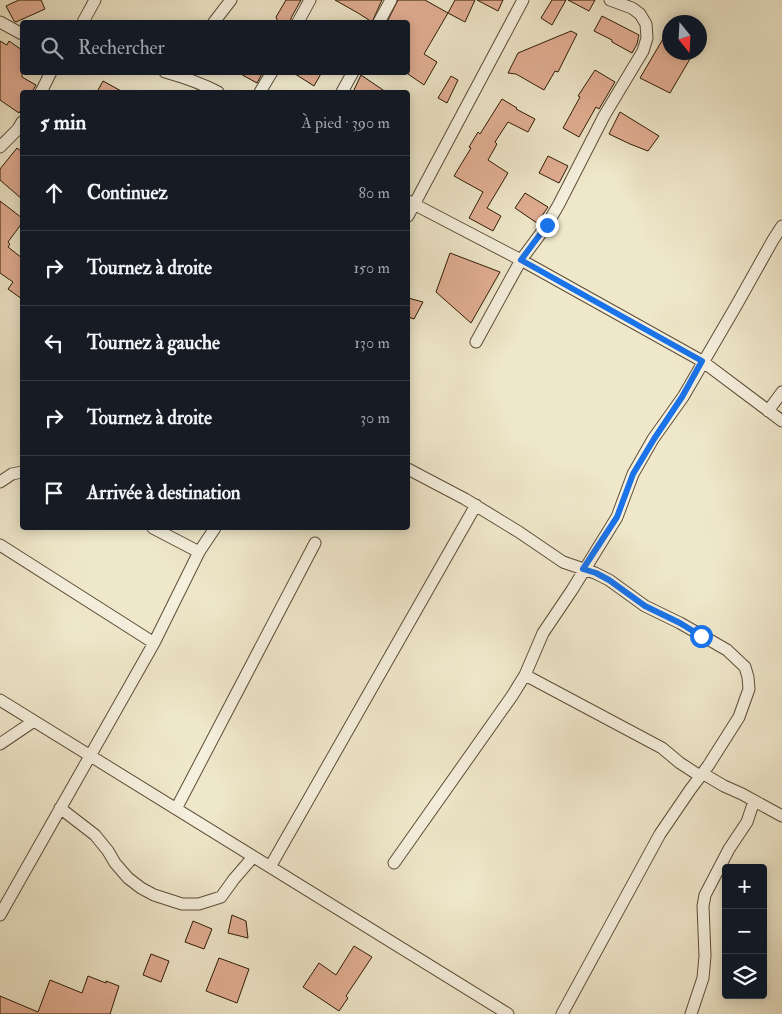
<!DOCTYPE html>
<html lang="fr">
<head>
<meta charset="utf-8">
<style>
	:root { --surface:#171b24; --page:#242831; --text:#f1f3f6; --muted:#9ea1a6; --line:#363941 }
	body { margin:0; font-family:"IM FELL Double Pica",serif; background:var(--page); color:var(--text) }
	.controls { position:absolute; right:15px; bottom:15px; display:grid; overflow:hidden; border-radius:5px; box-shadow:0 2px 12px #0003 }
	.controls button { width:45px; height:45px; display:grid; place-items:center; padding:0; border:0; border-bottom:1px solid var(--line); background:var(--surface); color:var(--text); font:25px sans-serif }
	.compass { position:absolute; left:662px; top:15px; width:45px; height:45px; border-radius:50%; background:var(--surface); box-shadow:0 2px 12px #0003; rotate:162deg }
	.stop { position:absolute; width:15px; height:15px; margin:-11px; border:4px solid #1a73e8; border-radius:50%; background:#fff }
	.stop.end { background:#1a73e8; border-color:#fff; box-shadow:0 1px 5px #0008 }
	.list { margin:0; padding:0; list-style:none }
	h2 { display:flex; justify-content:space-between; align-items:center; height:65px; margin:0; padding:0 20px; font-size:21px }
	h2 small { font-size:16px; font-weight:400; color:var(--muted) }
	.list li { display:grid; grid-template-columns:32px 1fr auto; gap:15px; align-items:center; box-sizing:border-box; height:75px; padding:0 20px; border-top:1px solid var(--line) }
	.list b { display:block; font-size:19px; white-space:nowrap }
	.list em { font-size:16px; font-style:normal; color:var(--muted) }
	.icon { flex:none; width:28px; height:28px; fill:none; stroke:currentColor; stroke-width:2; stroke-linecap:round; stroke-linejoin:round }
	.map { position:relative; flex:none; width:782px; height:1014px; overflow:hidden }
	.search { position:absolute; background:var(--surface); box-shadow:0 2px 12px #0003; left:20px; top:20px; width:390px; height:55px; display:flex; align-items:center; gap:12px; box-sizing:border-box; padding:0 18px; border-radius:5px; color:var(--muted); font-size:19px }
	.panel { position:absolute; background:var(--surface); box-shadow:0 2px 12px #0003; left:20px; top:90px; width:390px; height:440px; border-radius:5px }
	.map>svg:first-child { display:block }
	.building { fill:#e2ae93; stroke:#2c1a05 }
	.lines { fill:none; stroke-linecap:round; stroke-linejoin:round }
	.street-casing { stroke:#5d4d36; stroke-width:13 }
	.street { stroke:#f5efdd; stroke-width:11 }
	.route { stroke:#1a73e8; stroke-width:6 }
</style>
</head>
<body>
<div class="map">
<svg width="782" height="1014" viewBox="0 0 782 1014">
	<rect width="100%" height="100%" fill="#efe7ca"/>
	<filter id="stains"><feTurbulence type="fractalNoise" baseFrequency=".004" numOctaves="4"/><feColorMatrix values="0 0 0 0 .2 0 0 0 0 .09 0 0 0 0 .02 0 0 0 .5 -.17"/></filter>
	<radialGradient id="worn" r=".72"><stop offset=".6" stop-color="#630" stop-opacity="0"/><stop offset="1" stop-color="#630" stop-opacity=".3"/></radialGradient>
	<path class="building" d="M 19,0 L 41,0 L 45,9 L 16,22 L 14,21 L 6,6 Z
		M 286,0 L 301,0 L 291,18 L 291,22 L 278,22 L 276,17 Z
		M 335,0 L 382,0 L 372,22 L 358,13 Z
		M 398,0 L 425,0 L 448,13 L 424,54 L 437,62 L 424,85 L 408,74 L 408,22 L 387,22 Z
		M 455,0 L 475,0 L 465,22 L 448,13 Z
		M 477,0 L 503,0 L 498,11 Z
		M 552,0 L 566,0 L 552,25 L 541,18 Z
		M 568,0 L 595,0 L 589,11 Z
		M 602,16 L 639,35 L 637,44 L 632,53 L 612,42 L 612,40 L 594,31 Z
		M 670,27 L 670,52 L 694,52 L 670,93 L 640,78 Z
		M 571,31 L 577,34 L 558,72 L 555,71 L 544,90 L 516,74 L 508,73 L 518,53 Z
		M 0,41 L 7,45 L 9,41 L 22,50 L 22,77 L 36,85 L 32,92 L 22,92 L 22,108 L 19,113 L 0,100 Z
		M 595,70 L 615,82 L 599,109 L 596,107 L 579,137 L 563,128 L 580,97 L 578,96 Z
		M 237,72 L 263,72 L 257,83 Z
		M 292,72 L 322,72 L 314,86 Z
		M 361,75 L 386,92 L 353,92 Z
		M 451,76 L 458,80 L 447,103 L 438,98 Z
		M 103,81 L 123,92 L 97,92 Z
		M 502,99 L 517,108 L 516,109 L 535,119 L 528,132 L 508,122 L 495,142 L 497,144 L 488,160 L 508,173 L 487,208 L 501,216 L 493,231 L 469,218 L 483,192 L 454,176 L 471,148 L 469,147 L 478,132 L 480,134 Z
		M 620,112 L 659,136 L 648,151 L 630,144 L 609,134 Z
		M 17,148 L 22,152 L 22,199 L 0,180 L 0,169 Z
		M 548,156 L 568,166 L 559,183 L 539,173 Z
		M 525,193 L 548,207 L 537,223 L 515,208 Z
		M 0,201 L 22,218 L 22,223 L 8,242 L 10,244 L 8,247 L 22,258 L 22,299 L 8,289 L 13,282 L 0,273 Z
		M 450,253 L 500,272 L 471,323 L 436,292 Z
		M 408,298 L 423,302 L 414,319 L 408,317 Z
		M 232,915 L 246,921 L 248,938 L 228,933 Z
		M 193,921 L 212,929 L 204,949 L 185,942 Z
		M 354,946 L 372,957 L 346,996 L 348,998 L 339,1011 L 303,987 L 319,963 L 336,975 Z
		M 151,954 L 169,961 L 161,982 L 143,975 Z
		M 219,958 L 249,969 L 237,1003 L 206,991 Z
		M 88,976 L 106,983 L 106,981 L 119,986 L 110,1014 L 0,1014 L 0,996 L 38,1012 L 50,980 L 82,993 Z"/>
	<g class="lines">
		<g class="street-casing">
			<path id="street" d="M 0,22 L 22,34
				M 83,22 L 95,0
				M 214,22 L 231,0
				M 298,22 L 310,0
				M 379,22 L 391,0
				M 165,72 C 183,77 201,83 218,92
				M 41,92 L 51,72
				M 260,92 L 272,72
				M 342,92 L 353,72
				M 0,147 L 18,129 L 22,122
				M 408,201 L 521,260 L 702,361 L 782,421
				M 408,216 L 523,0
				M 476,342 L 521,260 L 547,225 L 559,204 L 604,116 L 643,51 L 647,38 L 646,24 L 640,14 L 632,8 L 610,0
				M 768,411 L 782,392
				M 408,469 L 465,499 L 519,532 L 563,562 L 595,573 L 609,580 L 645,606 L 680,623 L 727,650 L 745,667 L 748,677 L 749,689 L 739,717 L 708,766 L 690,790 L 660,834 L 562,1014
				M 0,482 L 12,474 L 22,472
				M 153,528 L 199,552
				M 0,545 L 154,643
				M 525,675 L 662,748 L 680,763 L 700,776
				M 0,700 L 508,1014
				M 0,744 L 34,721
				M 702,773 L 724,786 L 742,794 L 782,816
				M 60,808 L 95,835 L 108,851 L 115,863 L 128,878 L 141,888 L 154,895 L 182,904 L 199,904 L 221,897 L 234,879 L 253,857
				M 176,809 L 315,543
				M 394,863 L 512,696 L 525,675 L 543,633 L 572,590 L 617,517 L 633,474 L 653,439 L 683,397 L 736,306 L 773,240 L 782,226
				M 270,867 L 476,505
				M 0,915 L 154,643 L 199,552 L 215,528
				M 691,1014 L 703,978 L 705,956 L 703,906 L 705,895 L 729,849 L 747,822 L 754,801"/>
		</g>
		<use href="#street" class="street"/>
	</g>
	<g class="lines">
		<path class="route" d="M 547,225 L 521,260 L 702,361 L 682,397 L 654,439 L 633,474 L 617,517 L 583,569 L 596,573 L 609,580 L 645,606 L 680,623 L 701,636"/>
	</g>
	<rect width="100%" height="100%" filter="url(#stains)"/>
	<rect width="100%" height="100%" fill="url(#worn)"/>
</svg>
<div class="controls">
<button>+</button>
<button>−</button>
<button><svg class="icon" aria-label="layers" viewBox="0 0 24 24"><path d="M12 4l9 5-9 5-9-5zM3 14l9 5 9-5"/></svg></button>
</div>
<svg class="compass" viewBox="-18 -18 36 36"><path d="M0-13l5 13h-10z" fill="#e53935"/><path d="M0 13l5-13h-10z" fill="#9ea1a6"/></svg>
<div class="stop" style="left:701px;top:636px"></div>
<div class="stop end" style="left:547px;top:225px"></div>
<div class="search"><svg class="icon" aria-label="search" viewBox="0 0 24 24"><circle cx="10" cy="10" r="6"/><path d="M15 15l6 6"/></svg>Rechercher</div>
<section class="panel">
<h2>5 min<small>À pied · 390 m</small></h2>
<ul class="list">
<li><svg class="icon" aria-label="ahead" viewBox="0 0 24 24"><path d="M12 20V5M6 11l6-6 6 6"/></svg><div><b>Continuez</b></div><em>80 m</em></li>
<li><svg class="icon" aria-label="right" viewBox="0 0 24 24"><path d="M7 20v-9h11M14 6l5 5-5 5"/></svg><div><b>Tournez à droite</b></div><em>150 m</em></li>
<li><svg class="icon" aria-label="left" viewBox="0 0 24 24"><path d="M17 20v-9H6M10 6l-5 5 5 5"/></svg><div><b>Tournez à gauche</b></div><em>130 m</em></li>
<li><svg class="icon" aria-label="right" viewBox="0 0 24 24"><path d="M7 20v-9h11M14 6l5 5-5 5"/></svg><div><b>Tournez à droite</b></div><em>30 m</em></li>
<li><svg class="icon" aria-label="arrive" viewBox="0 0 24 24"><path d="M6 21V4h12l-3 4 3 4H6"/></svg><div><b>Arrivée à destination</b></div></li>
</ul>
</section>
</div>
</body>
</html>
